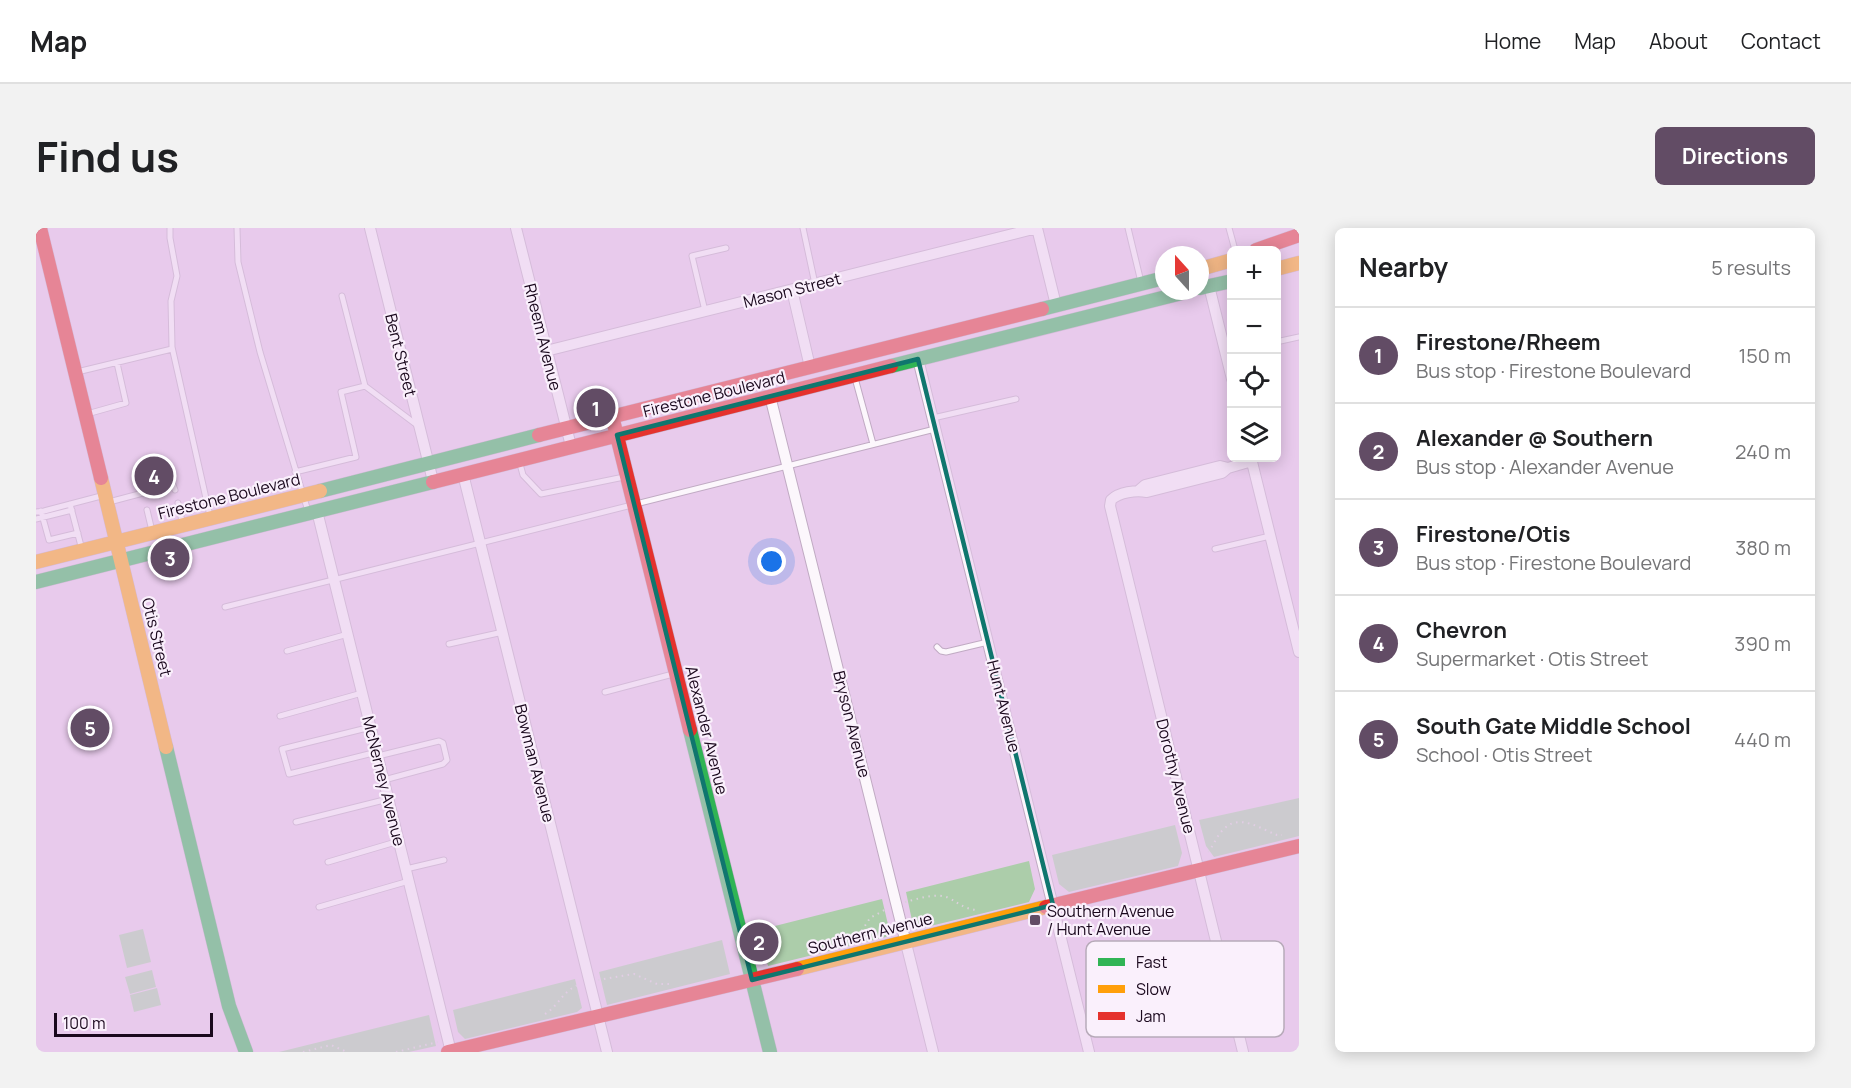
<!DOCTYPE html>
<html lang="en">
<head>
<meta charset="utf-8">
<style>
	:root { --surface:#fff; --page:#f2f2f2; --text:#202124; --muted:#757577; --line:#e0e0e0; --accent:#624c65 }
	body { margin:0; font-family:Manrope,sans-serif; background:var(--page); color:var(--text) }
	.controls { position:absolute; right:18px; top:18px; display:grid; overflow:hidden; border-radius:9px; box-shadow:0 3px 15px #0003 }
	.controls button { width:54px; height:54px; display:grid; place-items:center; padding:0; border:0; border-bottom:2px solid var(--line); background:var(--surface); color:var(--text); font:30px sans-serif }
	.compass { position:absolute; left:1119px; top:18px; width:54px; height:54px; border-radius:50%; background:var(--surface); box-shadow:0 3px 15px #0003; rotate:339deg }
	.scale { position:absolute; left:18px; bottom:15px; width:159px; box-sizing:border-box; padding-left:6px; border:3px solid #1a081d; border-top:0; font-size:16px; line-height:21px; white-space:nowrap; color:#1a081d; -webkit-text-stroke:4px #faf0fc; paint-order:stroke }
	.you { position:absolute; left:736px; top:334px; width:21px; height:21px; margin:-15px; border:4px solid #fff; border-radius:50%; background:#1a73e8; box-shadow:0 0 0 9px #1a73e833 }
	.badge { display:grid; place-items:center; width:39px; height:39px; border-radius:50%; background:var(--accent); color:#fff; font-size:20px; font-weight:700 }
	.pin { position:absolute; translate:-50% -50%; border:3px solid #fff; box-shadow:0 2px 6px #0006 }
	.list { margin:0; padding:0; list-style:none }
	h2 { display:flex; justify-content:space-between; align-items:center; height:78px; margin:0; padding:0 24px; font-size:26px }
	h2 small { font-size:20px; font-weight:400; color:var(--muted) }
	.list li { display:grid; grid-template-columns:39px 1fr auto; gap:18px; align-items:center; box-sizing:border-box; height:96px; padding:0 24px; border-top:2px solid var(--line) }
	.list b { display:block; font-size:22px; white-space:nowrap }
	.list p { margin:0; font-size:20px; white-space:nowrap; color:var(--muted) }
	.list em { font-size:20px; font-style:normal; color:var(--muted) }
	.icon { flex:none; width:33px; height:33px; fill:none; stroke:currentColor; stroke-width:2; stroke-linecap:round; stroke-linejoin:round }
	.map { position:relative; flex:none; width:1263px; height:824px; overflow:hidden; border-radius:9px }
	header { display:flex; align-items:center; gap:36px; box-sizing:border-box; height:84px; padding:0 30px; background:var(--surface); border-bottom:2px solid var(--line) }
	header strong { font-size:28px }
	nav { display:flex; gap:33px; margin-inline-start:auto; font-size:21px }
	.intro { display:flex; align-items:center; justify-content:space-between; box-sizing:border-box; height:144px; padding:0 36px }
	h1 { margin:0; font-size:42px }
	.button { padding:15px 27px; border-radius:9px; background:var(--accent); color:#fff; font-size:21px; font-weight:700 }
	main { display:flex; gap:36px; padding:0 36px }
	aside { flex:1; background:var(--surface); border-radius:9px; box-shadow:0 3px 15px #0003 }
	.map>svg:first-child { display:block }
	.green { fill:#accdaa }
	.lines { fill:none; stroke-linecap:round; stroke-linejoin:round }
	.lane-casing { stroke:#c0aac3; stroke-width:7 }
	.street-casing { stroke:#c0aac3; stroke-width:12 }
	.fast-casing { stroke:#c0aac3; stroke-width:15 }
	.slow-casing { stroke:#c0aac3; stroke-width:15 }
	.jam-casing { stroke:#c0aac3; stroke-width:15 }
	.path { stroke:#dad1db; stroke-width:2; stroke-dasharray:1.5 4.5; stroke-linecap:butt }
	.lane { stroke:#fcf7fc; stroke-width:5 }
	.street { stroke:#fcf7fc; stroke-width:10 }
	.fast { stroke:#30b455; stroke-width:14 }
	.slow { stroke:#ff9f0a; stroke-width:14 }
	.jam { stroke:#e5322d; stroke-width:14 }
	.marked { fill:none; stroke:#0f766e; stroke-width:4.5; stroke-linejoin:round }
	.poi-dot { fill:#624c65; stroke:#faf0fc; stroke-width:2 }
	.labels { text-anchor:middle; stroke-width:4.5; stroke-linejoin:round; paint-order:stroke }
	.street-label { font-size:16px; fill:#1a081d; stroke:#faf0fc }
	.poi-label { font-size:16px; fill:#1a081d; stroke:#faf0fc; text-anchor:start }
	.key { fill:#faf0fc; stroke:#b7aab9; stroke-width:1.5 }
	.key-label { font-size:16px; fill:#1a081d }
</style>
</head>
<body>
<header>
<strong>Map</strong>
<nav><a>Home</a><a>Map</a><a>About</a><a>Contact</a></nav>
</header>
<div class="intro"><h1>Find us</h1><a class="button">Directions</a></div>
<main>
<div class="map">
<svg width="1263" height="824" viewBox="0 0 1263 824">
	<rect width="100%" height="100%" fill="#e8cbec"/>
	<path class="green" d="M 1263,570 L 1263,608 L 1178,629 L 1170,618 L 1163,592 Z
		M 1139,597 L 1146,625 L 1142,638 L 1033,664 L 1023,656 L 1016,627 Z
		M 993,633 L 999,661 L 993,674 L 878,702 L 870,664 Z
		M 846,671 L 854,705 L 850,709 L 732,738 L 723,702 Z
		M 107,701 L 115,734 L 91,740 L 83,707 Z
		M 686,712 L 694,746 L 571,777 L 563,744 Z
		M 116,742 L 120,759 L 94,766 L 89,749 Z
		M 539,751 L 546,780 L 541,784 L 429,811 L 422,804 L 417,782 Z
		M 121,760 L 125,777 L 98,784 L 94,767 Z
		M 393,787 L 400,818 L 373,824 L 243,824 Z"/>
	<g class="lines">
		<g class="lane-casing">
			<path id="lane" d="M 134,0 L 134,10 L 141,48 L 135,73 L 136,119 L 174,288
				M 201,0 L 202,34 L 224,124 L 272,283
				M 767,0 L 779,56
				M 1092,0 L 1105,54
				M 1193,0 L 1199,22
				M 306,68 L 329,158 L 381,197
				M 669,83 L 656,28 L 690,20
				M 1240,114 L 1263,109
				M 41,144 L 136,121
				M 819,150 L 837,216
				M 51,186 L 90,175 L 81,135
				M 897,190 L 980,171
				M 484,236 L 487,247 L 505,266 L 588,249
				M 259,244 L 320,229 L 305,164 L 329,158
				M 73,274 L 137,257 L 139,262
				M 142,275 L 146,293
				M 34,276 L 45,318
				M 111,282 L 116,303
				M 5,283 L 13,312 L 42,305
				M 0,284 L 8,283 L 65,268
				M 0,291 L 36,282
				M 1179,321 L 1234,308
				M 189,379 L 899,201
				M 413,416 L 467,404
				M 901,419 L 905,423 L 910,424 L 952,414
				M 251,423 L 312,406
				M 569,464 L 637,446
				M 244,488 L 326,465
				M 335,499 L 246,521 L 253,546 L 341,524
				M 342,528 L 403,513 L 407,515 L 411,532 L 407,536 L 348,552
				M 260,594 L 352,571
				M 292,634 L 363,613
				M 370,641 L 408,632
				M 283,679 L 373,653"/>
		</g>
		<g class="street-casing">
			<path id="street" d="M 334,0 L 397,253
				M 480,0 L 535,218
				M 1173,58 L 1196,151
				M 756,62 L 774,139
				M 510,123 L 1001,0 L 1020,77
				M 882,131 L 1053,824
				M 734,168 L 897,824
				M 1215,230 L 1263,424
				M 1192,240 L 1186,245 L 1111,264 C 1100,262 1083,264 1075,272 L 1074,278 L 1207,824
				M 427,246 L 571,824
				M 1102,263 L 1109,257 L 1184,238 L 1192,240 L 1216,233
				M 281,283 L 415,824"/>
		</g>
		<g class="fast-casing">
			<path id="fast" d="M 1164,60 L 1196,53
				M 1006,81 L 1128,50
				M 855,138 L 1154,63
				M 284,263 L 503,207
				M 0,354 L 397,254
				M 654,502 L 734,824
				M 130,519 L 193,778 L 210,824"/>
		</g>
		<g class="slow-casing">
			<path id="slow" d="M 1164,41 L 1196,32
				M 1240,41 L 1263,35
				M 65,250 L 130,519
				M 0,334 L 284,263
				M 761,741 L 1010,679"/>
		</g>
		<g class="jam-casing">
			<path id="jam" d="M 4,0 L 65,250
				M 1220,22 L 1263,7
				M 576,188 L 654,502
				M 503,207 L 1006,81
				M 397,254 L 855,138
				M 1010,679 L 1263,618
				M 412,824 L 761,741"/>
		</g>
		<path class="path" d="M 1172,624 C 1178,617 1181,607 1188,601 C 1203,585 1225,601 1241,607 L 1246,607
			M 869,674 C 882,671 900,664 913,670 C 924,676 927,680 940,682
			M 812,714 L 823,707 L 834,690 L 852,680
			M 562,752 L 598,746 L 621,756 L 634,756
			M 509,786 C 524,777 526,762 545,756
			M 267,824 L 295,817 L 311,824
			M 360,824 L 402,814"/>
		<use href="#lane" class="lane"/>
		<use href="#street" class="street"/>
		<use href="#fast" class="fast"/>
		<use href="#slow" class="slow"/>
		<use href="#jam" class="jam"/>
	</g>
	<path d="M0 0H1263V824H0ZM 882,131 L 1017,677 L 716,752 L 581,207 Z" fill="#e8cbec" fill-opacity=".55" fill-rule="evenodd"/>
	<path class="marked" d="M 882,131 L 1017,677 L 716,752 L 581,207 Z"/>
	<rect class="poi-dot" x="993" y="686" width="12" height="12" rx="3"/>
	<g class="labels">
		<g class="street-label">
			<text transform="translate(756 62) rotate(-14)" y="6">Mason Street</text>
			<text transform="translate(507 109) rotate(76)" y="6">Rheem Avenue</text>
			<text transform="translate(365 127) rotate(76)" y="6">Bent Street</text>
			<text transform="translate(678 166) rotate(-14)" y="6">Firestone Boulevard</text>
			<text transform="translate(193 268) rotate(-14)" y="6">Firestone Boulevard</text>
			<text transform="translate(121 409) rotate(76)" y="6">Otis Street</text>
			<text transform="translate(968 478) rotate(76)" y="6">Hunt Avenue</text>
			<text transform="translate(816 496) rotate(76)" y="6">Bryson Avenue</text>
			<text transform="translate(671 502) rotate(76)" y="6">Alexander Avenue</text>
			<text transform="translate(499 535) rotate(76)" y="6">Bowman Avenue</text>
			<text transform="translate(1140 548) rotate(76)" y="6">Dorothy Avenue</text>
			<text transform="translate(348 553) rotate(76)" y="6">McNerney Avenue</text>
			<text transform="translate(834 705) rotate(-14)" y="6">Southern Avenue</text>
		</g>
		<g class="poi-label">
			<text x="1011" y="689">Southern Avenue<tspan x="1011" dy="18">/ Hunt Avenue</tspan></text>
		</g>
	</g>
	<rect x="1050" y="713" width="198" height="96" rx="9" class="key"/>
	<rect x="1062" y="730" width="27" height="8" fill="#30b455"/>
	<rect x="1062" y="757" width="27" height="8" fill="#ff9f0a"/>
	<rect x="1062" y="784" width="27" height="8" fill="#e5322d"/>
	<g class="key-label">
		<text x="1100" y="740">Fast</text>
		<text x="1100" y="767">Slow</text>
		<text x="1100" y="794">Jam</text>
	</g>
</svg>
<div class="controls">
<button>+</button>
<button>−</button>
<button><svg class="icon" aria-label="locate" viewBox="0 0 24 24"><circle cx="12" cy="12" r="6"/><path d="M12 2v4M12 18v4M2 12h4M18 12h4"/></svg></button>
<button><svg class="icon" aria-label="layers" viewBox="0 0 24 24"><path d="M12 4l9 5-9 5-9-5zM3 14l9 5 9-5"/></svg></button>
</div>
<svg class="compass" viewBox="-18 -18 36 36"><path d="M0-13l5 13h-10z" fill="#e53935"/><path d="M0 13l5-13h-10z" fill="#757577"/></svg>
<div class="scale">100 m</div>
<div class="you"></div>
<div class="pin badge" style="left:560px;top:180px">1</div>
<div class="pin badge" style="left:723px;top:714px">2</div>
<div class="pin badge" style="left:134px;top:330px">3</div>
<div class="pin badge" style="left:118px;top:248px">4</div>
<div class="pin badge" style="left:54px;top:500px">5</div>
</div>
<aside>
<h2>Nearby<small>5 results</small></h2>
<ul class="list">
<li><span class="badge">1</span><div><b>Firestone/Rheem</b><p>Bus stop · Firestone Boulevard</p></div><em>150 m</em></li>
<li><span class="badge">2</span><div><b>Alexander @ Southern</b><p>Bus stop · Alexander Avenue</p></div><em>240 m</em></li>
<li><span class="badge">3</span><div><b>Firestone/Otis</b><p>Bus stop · Firestone Boulevard</p></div><em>380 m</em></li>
<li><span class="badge">4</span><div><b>Chevron</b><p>Supermarket · Otis Street</p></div><em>390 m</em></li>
<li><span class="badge">5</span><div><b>South Gate Middle School</b><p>School · Otis Street</p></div><em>440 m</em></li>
</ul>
</aside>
</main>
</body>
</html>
